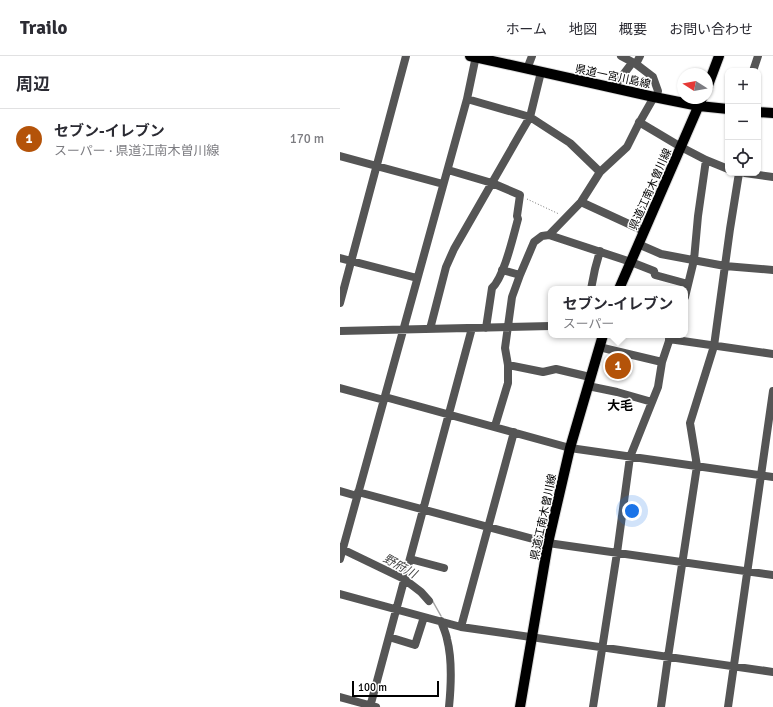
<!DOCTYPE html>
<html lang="ja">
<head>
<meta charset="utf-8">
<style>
	:root { --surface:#fff; --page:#f2f2f3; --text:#2b2b33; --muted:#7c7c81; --line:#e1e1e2; --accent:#b45309 }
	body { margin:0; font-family:Signika,"Noto Sans JP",sans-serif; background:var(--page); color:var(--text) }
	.controls { position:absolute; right:12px; top:12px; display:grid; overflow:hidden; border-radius:8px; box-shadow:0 1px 3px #0004 }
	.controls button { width:36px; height:36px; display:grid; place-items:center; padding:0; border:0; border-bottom:1px solid var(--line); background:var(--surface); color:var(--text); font:20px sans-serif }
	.compass { position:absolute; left:337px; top:12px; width:36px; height:36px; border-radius:50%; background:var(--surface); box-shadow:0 1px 3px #0004; rotate:281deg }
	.scale { position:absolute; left:12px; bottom:10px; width:87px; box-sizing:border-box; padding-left:4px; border:2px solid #000; border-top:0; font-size:11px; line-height:14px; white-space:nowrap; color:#000; -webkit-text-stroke:3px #fff; paint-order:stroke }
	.you { position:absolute; left:292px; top:455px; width:14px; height:14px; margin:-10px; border:3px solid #fff; border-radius:50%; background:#1a73e8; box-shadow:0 0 0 6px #1a73e833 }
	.badge { display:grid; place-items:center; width:26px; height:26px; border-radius:50%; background:var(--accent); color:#fff; font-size:13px; font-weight:700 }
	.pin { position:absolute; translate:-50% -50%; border:2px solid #fff; box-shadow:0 1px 4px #0006 }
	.popup { position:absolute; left:208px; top:230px; width:140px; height:52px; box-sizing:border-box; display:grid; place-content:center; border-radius:8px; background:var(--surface); filter:drop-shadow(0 1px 3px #0005); font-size:13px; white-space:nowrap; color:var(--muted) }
	.popup b { font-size:15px; color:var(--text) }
	.popup::after { content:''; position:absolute; left:50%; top:100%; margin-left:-8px; border:8px solid transparent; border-top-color:var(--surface) }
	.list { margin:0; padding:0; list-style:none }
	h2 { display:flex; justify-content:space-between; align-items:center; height:52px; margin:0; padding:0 16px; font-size:17px }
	h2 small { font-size:13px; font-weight:400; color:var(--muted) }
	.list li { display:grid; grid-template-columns:26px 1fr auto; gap:12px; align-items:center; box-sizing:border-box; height:60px; padding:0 16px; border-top:1px solid var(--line) }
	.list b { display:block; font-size:15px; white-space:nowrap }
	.list p { margin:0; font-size:13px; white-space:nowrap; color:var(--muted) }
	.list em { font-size:13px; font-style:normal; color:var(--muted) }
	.icon { flex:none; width:22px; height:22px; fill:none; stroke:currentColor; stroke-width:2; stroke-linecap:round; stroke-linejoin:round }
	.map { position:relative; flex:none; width:433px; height:651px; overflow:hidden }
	header { display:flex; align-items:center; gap:24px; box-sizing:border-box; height:56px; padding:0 20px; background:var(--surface); border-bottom:1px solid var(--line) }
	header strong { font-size:19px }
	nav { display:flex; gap:22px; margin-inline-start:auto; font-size:14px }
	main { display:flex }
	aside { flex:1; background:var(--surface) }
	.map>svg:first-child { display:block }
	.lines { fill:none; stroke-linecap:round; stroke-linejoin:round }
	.stream { stroke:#a3a3a3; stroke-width:1.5 }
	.major-casing { stroke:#dbdbdb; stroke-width:12 }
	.path { stroke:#777; stroke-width:1; stroke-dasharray:1 2; stroke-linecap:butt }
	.minor { stroke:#555; stroke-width:8 }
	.major { stroke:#000; stroke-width:10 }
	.labels { text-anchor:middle; stroke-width:3; stroke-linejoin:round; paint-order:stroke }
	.street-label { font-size:11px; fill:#000; stroke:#fff }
	.water-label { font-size:12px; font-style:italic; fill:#444; stroke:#fff }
	.quarter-label { font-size:13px; font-weight:bold; fill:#000; stroke:#fff }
</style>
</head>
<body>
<header>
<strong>Trailo</strong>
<nav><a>ホーム</a><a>地図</a><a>概要</a><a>お問い合わせ</a></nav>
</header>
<main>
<aside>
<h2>周辺<small></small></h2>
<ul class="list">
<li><span class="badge">1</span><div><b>セブン-イレブン</b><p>スーパー · 県道江南木曽川線</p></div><em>170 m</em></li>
</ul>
</aside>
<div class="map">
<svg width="433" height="651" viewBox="0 0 433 651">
	<rect width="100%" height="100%" fill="#fff"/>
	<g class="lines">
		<path class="stream" d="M 92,544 L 101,560"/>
		<g class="major-casing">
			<path id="major" d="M 130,0 L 314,41 L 359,50 L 388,53
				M 367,32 L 379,0
				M 418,56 L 433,57
				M 279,233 L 362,42
				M 180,651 L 208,487 L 230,392 L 263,279"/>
		</g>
		<path class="path" d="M 187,143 L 219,158"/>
		<path class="minor" d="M 281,0 L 296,8
			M 300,0 L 296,8 L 313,21 L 318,35 L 316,41
			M 187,13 L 192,0
			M 413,15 L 418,0
			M 273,32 L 292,7
			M 127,43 L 190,61 L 230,87 L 260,116
			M 299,66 L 341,91 L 366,104 L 388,113
			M 0,100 L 103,128
			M 108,114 L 152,127 L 180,139 L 177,160 L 178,163 C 173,181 164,221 152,232 L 146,272
			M 405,117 L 433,121
			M 241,146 L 304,175
			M 209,179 L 291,206 L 314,215 L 315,219 L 348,228
			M 298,188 L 321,198 L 385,210 L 433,214
			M 0,202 L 77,222
			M 162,214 L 180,219
			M 251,233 L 255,213 L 260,195
			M 345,241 L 354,204 L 358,160 L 366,104
			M 0,247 L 66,0
			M 90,273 L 106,211 L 114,193 L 180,78 L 190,61 L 201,16
			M 0,275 L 211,270
			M 329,283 L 433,298
			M 259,291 L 322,306
			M 168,309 L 203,316 L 216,313 L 250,321
			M 248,330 L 277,336 L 312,346
			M 0,332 L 44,344
			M 45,341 L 230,392 L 433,421
			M 155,370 L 168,327 L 168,309 L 165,292 L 172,241 L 180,219 L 194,186 L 202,180 L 209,179 L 241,146 L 260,116 L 287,91 L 298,69 L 314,41
			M 0,435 L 17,440
			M 18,436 L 208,487 L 433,519
			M 0,492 L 64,523 L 81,536 L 89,545
			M 0,503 L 127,43 L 136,0
			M 70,503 L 104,512
			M 0,538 L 121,571 L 433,616
			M 101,565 C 103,571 106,577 107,583 C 112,602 111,631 109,651
			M 121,571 L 174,376
			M 49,581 L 75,589 L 84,561
			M 0,641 L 36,651
			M 30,651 L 132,272
			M 253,651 L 277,497 L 290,401 L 318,331 L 322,306 L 331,279
			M 321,651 L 328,601 L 357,410 L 350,367 L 374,290 L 390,173 L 399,117
			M 388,651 L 433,335"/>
		<use href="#major" class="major"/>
	</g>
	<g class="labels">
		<g class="street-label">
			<text transform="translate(273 20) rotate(12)" y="4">県道一宮川島線</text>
			<text transform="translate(310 133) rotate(-66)" y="4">県道江南木曽川線</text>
			<text transform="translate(203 461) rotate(-78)" y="4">県道江南木曽川線</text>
		</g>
		<g class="water-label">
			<text transform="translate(60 510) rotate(29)" y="4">野府川</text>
		</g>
		<g class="quarter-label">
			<text x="280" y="354">大毛</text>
		</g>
	</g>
</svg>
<div class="controls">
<button>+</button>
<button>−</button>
<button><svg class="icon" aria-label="locate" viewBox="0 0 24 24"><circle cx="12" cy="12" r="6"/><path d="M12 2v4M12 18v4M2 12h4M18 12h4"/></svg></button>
</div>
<svg class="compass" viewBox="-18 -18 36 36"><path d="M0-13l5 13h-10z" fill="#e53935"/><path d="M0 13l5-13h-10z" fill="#7c7c81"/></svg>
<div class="scale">100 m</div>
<div class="you"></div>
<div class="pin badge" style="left:278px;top:310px">1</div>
<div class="popup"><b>セブン-イレブン</b>スーパー</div>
</div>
</main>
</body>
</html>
